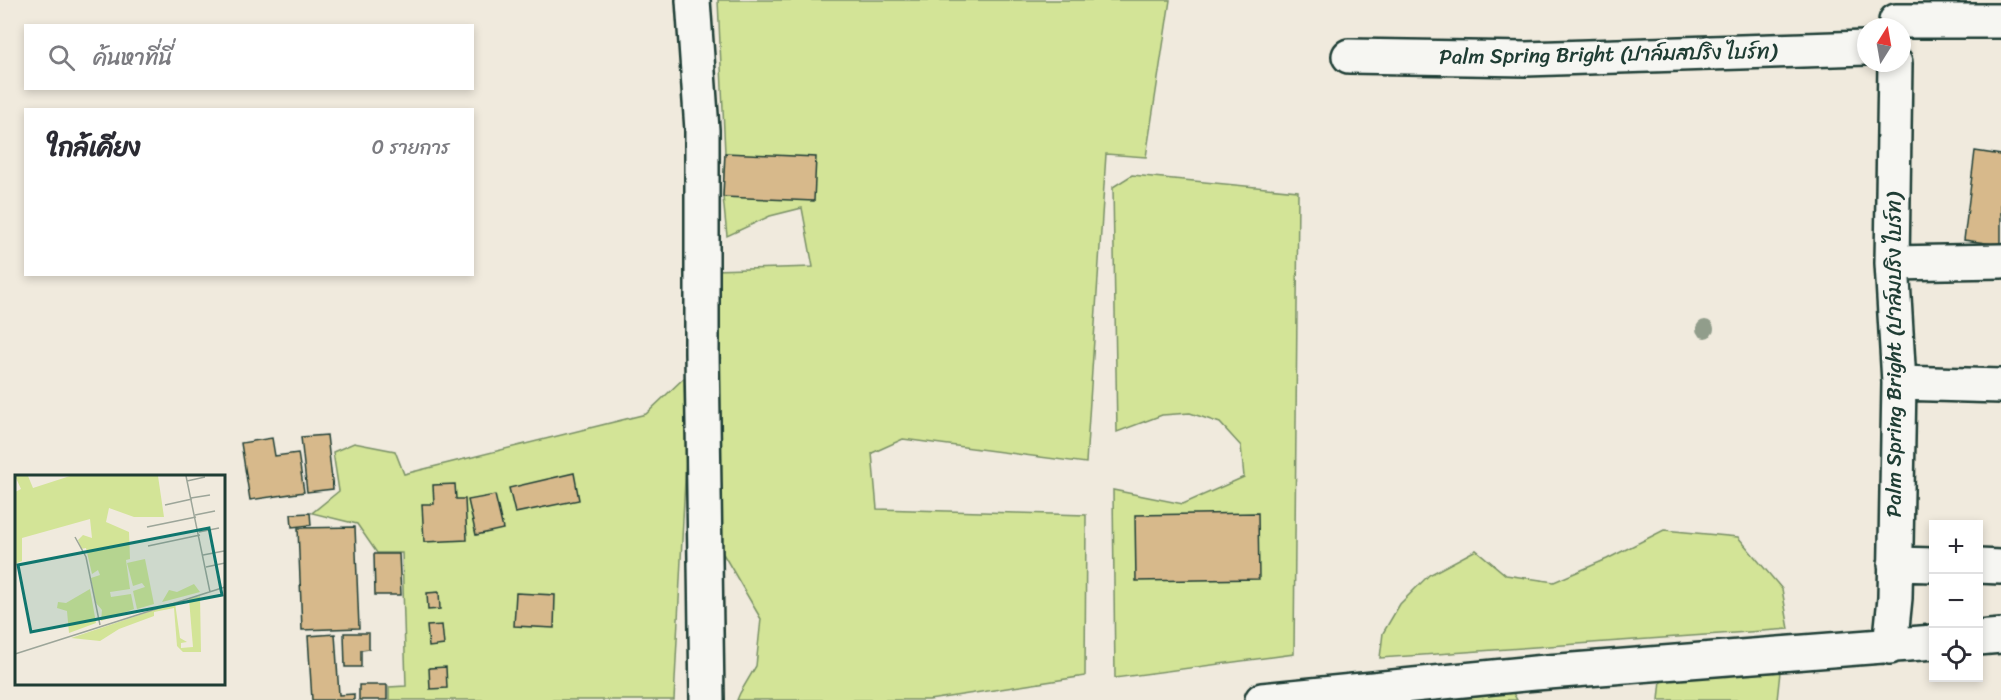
<!DOCTYPE html>
<html lang="th">
<head>
<meta charset="utf-8">
<style>
	:root { --surface:#fff; --page:#f7f7f7; --text:#2b2b33; --muted:#7c7c81; --line:#e1e1e2 }
	body { margin:0; font-family:Sriracha,"Playpen Sans Thai",sans-serif; background:var(--page); color:var(--text) }
	.controls { position:absolute; right:18px; bottom:18px; display:grid; overflow:hidden; border-radius:0px; box-shadow:0 3px 9px #0003 }
	.controls button { width:54px; height:54px; display:grid; place-items:center; padding:0; border:0; border-bottom:2px solid var(--line); background:var(--surface); color:var(--text); font:30px sans-serif }
	.compass { position:absolute; left:1857px; top:18px; width:54px; height:54px; border-radius:50%; background:var(--surface); box-shadow:0 3px 9px #0003; rotate:11deg }
	.list { margin:0; padding:0; list-style:none }
	h2 { display:flex; justify-content:space-between; align-items:center; height:78px; margin:0; padding:0 24px; font-size:26px }
	h2 small { font-size:20px; font-weight:400; color:var(--muted) }
	.icon { flex:none; width:33px; height:33px; fill:none; stroke:currentColor; stroke-width:2; stroke-linecap:round; stroke-linejoin:round }
	.map { position:relative; flex:none; width:2001px; height:700px; overflow:hidden }
	.search { position:absolute; background:var(--surface); box-shadow:0 3px 9px #0003; left:24px; top:24px; width:450px; height:66px; display:flex; align-items:center; gap:15px; box-sizing:border-box; padding:0 21px; border-radius:0px; color:var(--muted); font-size:22px }
	.panel { position:absolute; background:var(--surface); box-shadow:0 3px 9px #0003; left:24px; top:108px; width:450px; height:168px; border-radius:0px }
	.map>svg:first-child { display:block }
	.green { fill:#d3e497; stroke:#799066; stroke-width:1.5 }
	.building { fill:#d7b98b; stroke:#1f3d34; stroke-width:1.5 }
	.lines { fill:none; stroke-linecap:round; stroke-linejoin:round }
	.minor-casing { stroke:#1f3d34; stroke-width:38 }
	.minor { stroke:#f6f6f2; stroke-width:33 }
	.tree { fill:#919d8b }
	.labels { text-anchor:middle; stroke-width:6; stroke-linejoin:round; paint-order:stroke }
	.street-label { font-size:21px; fill:#1f3d34; stroke:#f6f6f2 }
	.inset-road { fill:none; stroke:#9ca599; stroke-width:1.5 }
	.view { fill:#0f766e; fill-opacity:0.15; stroke:#0f766e; stroke-width:3 }
	.inset-edge { fill:none; stroke:#1f3d34; stroke-width:3 }
</style>
</head>
<body>
<div class="map">
<svg width="2001" height="700" viewBox="0 0 2001 700">
	<rect width="100%" height="100%" fill="#f0eadd"/>
	<filter id="ink" filterUnits="userSpaceOnUse"><feTurbulence type="fractalNoise" baseFrequency=".0167" numOctaves="2"/><feDisplacementMap in="SourceGraphic" scale="12" xChannelSelector="R" yChannelSelector="G"/><feConvolveMatrix kernelMatrix="1 2 1 2 8 2 1 2 1" color-interpolation-filters="sRGB"/></filter>
	<g filter="url(#ink)">
		<path class="green" d="M 718,0 L 1170,0 L 1146,157 L 1106,154 L 1086,463 L 903,439 L 872,453 L 877,509 L 1086,515 L 1085,676 L 929,700 L 737,700 L 740,693 L 756,666 L 761,619 L 711,533 L 714,270 L 813,267 L 802,208 L 770,216 L 727,236 L 723,197 L 725,153 Z
			M 1132,175 L 1298,191 L 1294,654 L 1115,678 L 1113,490 L 1183,504 L 1244,477 L 1241,446 L 1220,423 L 1190,413 L 1162,415 L 1117,432 L 1113,187 Z
			M 684,378 L 686,459 L 674,700 L 389,700 L 389,687 L 406,686 L 402,553 L 377,553 L 357,524 L 312,513 L 339,491 L 333,452 L 354,443 L 395,451 L 404,474 L 646,414 Z
			M 1664,530 L 1738,537 L 1782,589 L 1789,629 L 1380,658 L 1383,633 L 1400,604 L 1429,575 L 1476,550 L 1506,575 L 1554,582 L 1607,559 Z
			M 1780,672 L 1777,700 L 1659,700 L 1661,680 Z
			M 1513,693 L 1517,700 L 1447,700 Z"/>
		<path class="building" d="M 1975,151 L 2001,155 L 2001,245 L 1964,240 Z
			M 725,153 L 816,157 L 814,201 L 723,197 Z
			M 327,435 L 333,489 L 307,492 L 301,437 Z
			M 272,438 L 275,456 L 298,453 L 304,492 L 250,500 L 241,443 Z
			M 574,473 L 579,500 L 515,513 L 509,488 Z
			M 455,484 L 456,499 L 465,499 L 467,540 L 424,542 L 422,504 L 434,504 L 433,485 Z
			M 495,495 L 503,529 L 476,535 L 468,500 Z
			M 310,513 L 311,525 L 292,527 L 291,514 Z
			M 1258,513 L 1259,579 L 1136,581 L 1135,515 Z
			M 355,527 L 359,628 L 302,630 L 298,528 Z
			M 374,554 L 399,554 L 401,595 L 375,595 Z
			M 439,592 L 440,609 L 428,610 L 427,593 Z
			M 516,593 L 555,595 L 554,628 L 514,626 Z
			M 442,625 L 444,645 L 429,647 L 427,626 Z
			M 344,633 L 369,633 L 369,649 L 361,650 L 361,667 L 345,667 Z
			M 335,634 L 339,695 L 354,694 L 354,700 L 312,700 L 308,636 Z
			M 446,667 L 447,688 L 430,689 L 429,668 Z
			M 359,685 L 387,685 L 387,700 L 359,700 Z"/>
		<g class="lines">
			<g class="minor-casing">
				<path id="minor" d="M 693,0 L 702,130 L 702,352 L 707,700
					M 1896,21 L 2001,21
					M 1349,56 L 1526,59 L 1866,48
					M 1892,263 L 2001,261
					M 1899,383 L 2001,386
					M 1895,564 L 1934,565
					M 1978,566 L 2001,567
					M 1978,638 L 2001,636
					M 1890,647 L 1895,598 L 1899,383 L 1892,263 L 1895,63
					M 1262,700 L 1535,673 L 1934,642"/>
			</g>
			<use href="#minor" class="minor"/>
		</g>
		<circle class="tree" cx="1705" cy="329" r="9"/>
	</g>
	<g class="labels">
		<g class="street-label">
			<text transform="translate(1608 54) rotate(-1)" y="7">Palm Spring Bright (ปาล์มสปริง ไบร์ท)</text>
			<text transform="translate(1894 355) rotate(-90)" y="7">Palm Spring Bright (ปาล์มปริง ไบร์ท)</text>
		</g>
	</g>
	<g transform="translate(15 475)">
		<rect width="210" height="210" fill="#f0eadd"/>
		<path d="M 0,1 L 13,1 L 18,13 L 55,1 L 143,1 L 149,42 L 119,42 L 94,33 L 91,47 L 114,57 L 115,84 L 111,85 L 115,114 L 95,117 L 96,122 L 116,119 L 119,134 L 86,146 L 87,135 L 81,128 L 76,103 L 85,100 L 83,95 L 77,99 L 71,73 L 66,74 L 63,65 L 68,60 L 77,63 L 75,44 L 7,63 L 7,86 L 0,89 L 0,17 L 6,14 ZM 130,84 L 139,129 L 122,134 L 118,116 L 130,112 L 127,108 L 118,111 L 112,88 ZM 179,109 L 185,117 L 147,127 L 154,115 L 162,117 ZM 75,114 L 81,148 L 54,158 L 52,136 L 42,133 L 43,127 L 51,128 ZM 185,121 L 186,177 L 168,177 L 162,171 L 159,133 L 139,137 L 139,141 L 104,154 L 85,166 L 56,163 L 160,128 L 165,163 L 172,167 L 166,168 L 166,173 L 178,172 L 174,124 Z" fill="#d3e497"/>
		<path class="inset-road" d="M 171,1 L 195,117M 172,6 L 190,2M 176,23 L 195,20M 150,30 L 177,24M 180,40 L 200,36M 132,52 L 181,42M 184,57 L 204,53M 60,62 L 71,82 L 85,150M 133,71 L 185,60M 188,80 L 209,76M 191,92 L 210,88M 0,179 L 210,112"/>
		<path class="view" d="M 194,53 L 207,120 L 16,157 L 3,90 Z"/>
		<rect width="210" height="210" class="inset-edge"/>
	</g>
</svg>
<div class="controls">
<button>+</button>
<button>−</button>
<button><svg class="icon" aria-label="locate" viewBox="0 0 24 24"><circle cx="12" cy="12" r="6"/><path d="M12 2v4M12 18v4M2 12h4M18 12h4"/></svg></button>
</div>
<svg class="compass" viewBox="-18 -18 36 36"><path d="M0-13l5 13h-10z" fill="#e53935"/><path d="M0 13l5-13h-10z" fill="#7c7c81"/></svg>
<div class="search"><svg class="icon" aria-label="search" viewBox="0 0 24 24"><circle cx="10" cy="10" r="6"/><path d="M15 15l6 6"/></svg>ค้นหาที่นี่</div>
<section class="panel">
<h2>ใกล้เคียง<small>0 รายการ</small></h2>
<ul class="list">
</ul>
</section>
</div>
</body>
</html>
